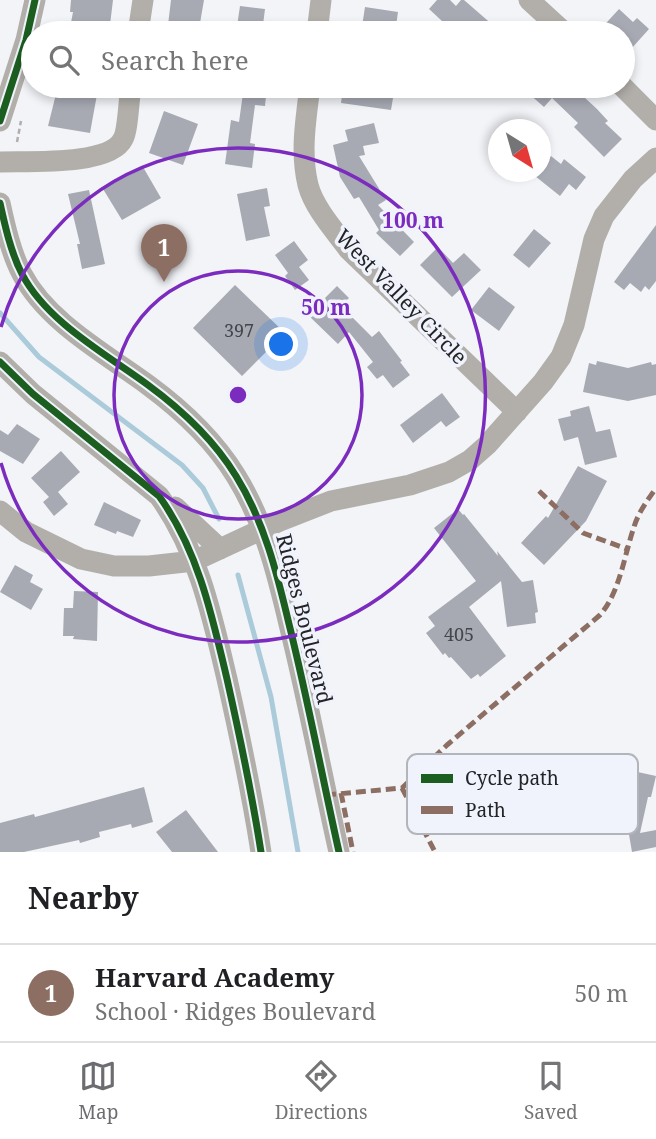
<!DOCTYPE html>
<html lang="en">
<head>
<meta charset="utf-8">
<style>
	:root { --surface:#fff; --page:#f6f6f6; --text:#202124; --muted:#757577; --line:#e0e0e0; --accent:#6c6d70 }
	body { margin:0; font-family:"Noto Serif",serif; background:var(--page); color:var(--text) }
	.compass { position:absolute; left:488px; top:119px; width:63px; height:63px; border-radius:50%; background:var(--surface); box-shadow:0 4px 10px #0003; rotate:143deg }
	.you { position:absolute; left:282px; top:345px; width:24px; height:24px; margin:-18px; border:5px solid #fff; border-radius:50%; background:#1a73e8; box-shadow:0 0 0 10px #1a73e833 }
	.badge { display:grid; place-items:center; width:46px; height:46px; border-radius:50%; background:var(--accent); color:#fff; font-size:23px; font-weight:700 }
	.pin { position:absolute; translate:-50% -58px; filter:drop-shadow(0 2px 4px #0008) }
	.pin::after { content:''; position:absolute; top:37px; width:24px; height:21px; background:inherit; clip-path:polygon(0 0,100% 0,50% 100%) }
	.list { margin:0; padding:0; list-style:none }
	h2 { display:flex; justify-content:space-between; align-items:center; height:91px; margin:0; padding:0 28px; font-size:30px }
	h2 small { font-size:23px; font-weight:400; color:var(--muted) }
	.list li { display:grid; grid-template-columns:46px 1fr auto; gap:21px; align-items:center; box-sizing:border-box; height:98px; padding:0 28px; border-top:2px solid var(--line) }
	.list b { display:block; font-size:26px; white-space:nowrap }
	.list p { margin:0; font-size:23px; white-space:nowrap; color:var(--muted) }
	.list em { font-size:23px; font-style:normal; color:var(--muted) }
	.icon { flex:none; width:38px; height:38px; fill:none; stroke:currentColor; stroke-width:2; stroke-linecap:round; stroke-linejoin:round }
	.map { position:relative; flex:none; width:656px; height:852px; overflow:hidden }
	.search { position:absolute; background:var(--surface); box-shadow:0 4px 10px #0003; left:21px; right:21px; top:21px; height:77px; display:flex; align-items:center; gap:18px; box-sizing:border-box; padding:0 24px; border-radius:38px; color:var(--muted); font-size:26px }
	.sheet { height:189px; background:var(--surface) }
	nav { display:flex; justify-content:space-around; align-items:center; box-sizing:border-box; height:98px; border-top:2px solid var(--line); background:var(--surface); font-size:19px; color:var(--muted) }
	nav a { display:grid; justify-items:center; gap:4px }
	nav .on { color:var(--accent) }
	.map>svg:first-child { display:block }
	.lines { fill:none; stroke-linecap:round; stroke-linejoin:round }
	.stream { stroke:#abcbda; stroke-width:5 }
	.building { fill:#a7aab3 }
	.path { stroke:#b0afae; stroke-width:2.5; stroke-dasharray:5 3.5; stroke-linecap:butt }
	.minor { stroke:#b2afab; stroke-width:21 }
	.quiet { stroke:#8d6e63; stroke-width:5; stroke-dasharray:10 5; stroke-linecap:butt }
	.cycleway-casing { stroke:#f0f3fb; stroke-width:11 }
	.cycleway { stroke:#1b5e20; stroke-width:7 }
	.ring { fill:none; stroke:#7b2cbf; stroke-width:3.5 }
	.labels { text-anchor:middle; stroke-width:7; stroke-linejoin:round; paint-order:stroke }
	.number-label { font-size:18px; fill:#44464a }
	.street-label { font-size:21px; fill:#232427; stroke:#f0f3fb }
	.key { fill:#f0f3fb; stroke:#b2b5bb; stroke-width:2 }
	.key-label { font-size:19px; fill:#232427 }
	.centre { fill:#7b2cbf; stroke:#f0f3fb; stroke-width:3.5 }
	.ring-label { font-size:21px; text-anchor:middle; font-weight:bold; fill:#7b2cbf; stroke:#f0f3fb; stroke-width:7; stroke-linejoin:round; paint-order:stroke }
</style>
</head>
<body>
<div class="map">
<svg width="656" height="852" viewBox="0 0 656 852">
	<rect width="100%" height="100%" fill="#f3f4f8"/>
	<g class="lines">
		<path class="stream" d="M 0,313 L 39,357 L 182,465 L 203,488 L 219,519
			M 238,575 L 271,697 L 298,852"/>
	</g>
	<path class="building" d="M 71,0 L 113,0 L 109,33 L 69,33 L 73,12 L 70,12 Z
		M 171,0 L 204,0 L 199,29 L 168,25 Z
		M 437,0 L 450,0 L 456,6 L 461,0 L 464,0 L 502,33 L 455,33 L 429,9 Z
		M 240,6 L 265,9 L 262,33 L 236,33 Z
		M 365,7 L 398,12 L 395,33 L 361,33 Z
		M 619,9 L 633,22 L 637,18 L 649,29 L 623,58 L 623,33 L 597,33 Z
		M 58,86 L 98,89 L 90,133 L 48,126 Z
		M 244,86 L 267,86 L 265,106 L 255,105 L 250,143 L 255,144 L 252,168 L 225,164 L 231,120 L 239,122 Z
		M 343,86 L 395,86 L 391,110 L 341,103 Z
		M 520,86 L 572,86 L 597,109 L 608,121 L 605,123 L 622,139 L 604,157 L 574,127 L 578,123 L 552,98 L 544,107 Z
		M 164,111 L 198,124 L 183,165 L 149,153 Z
		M 374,123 L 379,143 L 363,146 L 365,155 L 359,156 L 386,200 L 378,205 L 414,242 L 400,256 L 376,233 L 379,230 L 359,197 L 354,199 L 340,177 L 333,145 L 348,141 L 345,130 Z
		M 551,156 L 561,164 L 564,159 L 586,177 L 576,190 L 569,184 L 560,196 L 535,176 Z
		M 143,167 L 161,198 L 122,220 L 103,189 Z
		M 267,188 L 270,206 L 264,207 L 270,236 L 246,241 L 237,194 Z
		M 89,190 L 105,264 L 82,269 L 77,244 L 80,244 L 68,194 Z
		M 656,225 L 656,281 L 649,290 L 645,286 L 641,292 L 630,283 L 624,290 L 614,282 Z
		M 534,229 L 551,243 L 529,268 L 513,255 Z
		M 294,241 L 308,260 L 299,267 L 309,280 L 295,290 L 285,276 L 288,273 L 275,255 Z
		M 438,247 L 453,263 L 464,253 L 481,270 L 452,297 L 420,265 Z
		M 235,285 L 285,333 L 242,376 L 193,328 Z
		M 337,286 L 349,298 L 341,306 L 372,337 L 379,331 L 402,361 L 400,362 L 410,375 L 393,388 L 383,375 L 377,379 L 367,367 L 373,362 L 349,332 L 338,344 L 308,315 Z
		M 489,287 L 515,307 L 499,331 L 471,310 Z
		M 597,361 L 628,368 L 651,362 L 652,365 L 656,364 L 656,395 L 628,401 L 583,392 L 589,363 L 596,365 Z
		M 442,393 L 460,417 L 446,427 L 441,421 L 413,443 L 400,425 Z
		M 589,406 L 596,432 L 610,429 L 617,457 L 585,465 L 578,437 L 564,441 L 558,419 L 571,416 L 570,411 Z
		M 17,424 L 40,439 L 23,464 L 0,451 L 0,430 L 8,435 Z
		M 61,451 L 80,472 L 58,492 L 68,504 L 54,516 L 43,502 L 49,497 L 31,478 Z
		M 578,466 L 607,481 L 586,521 L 544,565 L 521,543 L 546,516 L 548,518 Z
		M 104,502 L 141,520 L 133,537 L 117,531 L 116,534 L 94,525 Z
		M 458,509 L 463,515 L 464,514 L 498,556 L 497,551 L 522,582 L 533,580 L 538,612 L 535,613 L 536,623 L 507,627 L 501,581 L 469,607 L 506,656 L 480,677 L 478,674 L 471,679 L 451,657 L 449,658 L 445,653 L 443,655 L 426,633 L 435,626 L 428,617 L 476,581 L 434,528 Z
		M 15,565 L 33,575 L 30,582 L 43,589 L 31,610 L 0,592 Z
		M 74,591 L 98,592 L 97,641 L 73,639 L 74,636 L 63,636 L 64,608 L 73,608 Z
		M 619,768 L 656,776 L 651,797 L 648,797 L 640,833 L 656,830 L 656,847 L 632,852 L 626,817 L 602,809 L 606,789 L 614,791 Z
		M 144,787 L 153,822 L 132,828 L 131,824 L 99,832 L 100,837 L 80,843 L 79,840 L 24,852 L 0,852 L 0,823 L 34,814 L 35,817 Z
		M 186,810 L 205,835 L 218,852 L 172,852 L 156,832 Z"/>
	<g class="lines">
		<path class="path" d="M 17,142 L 21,121"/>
		<path class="minor" d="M 529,0 L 565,33
			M 138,33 L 143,0
			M 317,33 L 321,0
			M 310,86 C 306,119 300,152 308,185 C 314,208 335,231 349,250 L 517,412
			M 622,86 L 656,120
			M 0,121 L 26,40 L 35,0
			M 0,162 C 28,161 110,166 123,139 C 128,131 129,97 131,86
			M 0,203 C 5,226 11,253 22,274 C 47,322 106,354 148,385 C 182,410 214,440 236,476 C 264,521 277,573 289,624 C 308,700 322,776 339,852
			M 0,362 L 33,394 L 159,496 C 198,550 212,615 227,679 C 240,737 252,794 261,852
			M 175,507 L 220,549
			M 0,511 L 26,532 L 81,559 L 114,566 L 149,566 L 194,561 L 280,521 L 331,501 L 410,485 L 449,472 L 470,460 L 487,445 L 543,382 L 561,357 L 574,325 L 594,239 L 604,216 L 633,179 L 656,158"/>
		<path class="quiet" d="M 539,491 L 583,533 L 627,549
			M 402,788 L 435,852
			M 341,793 L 353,852
			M 326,795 L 402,788 L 447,745 L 600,615 C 620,592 624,556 634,527 C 638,513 647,501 656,488"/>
		<g class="cycleway-casing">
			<path id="cycleway" d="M 0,121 L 26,40 L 35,0
				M 0,203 C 5,226 11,253 22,274 C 47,322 106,354 148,385 C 182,410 214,440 236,476 C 264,521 277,573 289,624 C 308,700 322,776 339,852
				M 0,362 L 33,394 L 159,496 C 198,550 212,615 227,679 C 240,737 252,794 261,852"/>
		</g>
		<use href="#cycleway" class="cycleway"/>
	</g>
	<g class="ring">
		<circle cx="238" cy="395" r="124"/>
		<path d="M1 327A247 247 0 1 1 1 463"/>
	</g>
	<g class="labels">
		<g class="number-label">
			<text x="239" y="337">397</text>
			<text x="459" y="641">405</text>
		</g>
		<g class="street-label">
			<text transform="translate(401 297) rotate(46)" y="7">West Valley Circle</text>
			<text transform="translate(304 619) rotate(76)" y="7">Ridges Boulevard</text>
		</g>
	</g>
	<rect x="407" y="754" width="231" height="80" rx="10" class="key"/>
	<rect x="421" y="774" width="32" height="9" fill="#1b5e20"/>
	<rect x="421" y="806" width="32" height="8" fill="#8d6e63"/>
	<g class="key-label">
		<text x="465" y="785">Cycle path</text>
		<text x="465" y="817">Path</text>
	</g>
	<circle cx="238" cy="395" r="10" class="centre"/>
	<g class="ring-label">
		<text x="413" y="228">100 m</text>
		<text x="326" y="315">50 m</text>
	</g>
</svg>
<svg class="compass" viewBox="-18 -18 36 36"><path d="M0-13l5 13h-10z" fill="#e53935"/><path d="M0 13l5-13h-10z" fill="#757577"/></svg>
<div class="you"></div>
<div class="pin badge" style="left:164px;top:282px;background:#8d6e63">1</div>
<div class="search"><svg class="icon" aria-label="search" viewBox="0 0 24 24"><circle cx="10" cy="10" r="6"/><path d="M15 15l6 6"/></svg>Search here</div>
</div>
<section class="sheet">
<h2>Nearby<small></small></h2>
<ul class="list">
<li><span class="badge" style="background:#8d6e63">1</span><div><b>Harvard Academy</b><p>School · Ridges Boulevard</p></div><em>50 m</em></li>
</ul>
</section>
<nav>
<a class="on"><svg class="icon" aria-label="map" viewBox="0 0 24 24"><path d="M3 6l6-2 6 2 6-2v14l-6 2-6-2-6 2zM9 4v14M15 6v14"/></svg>Map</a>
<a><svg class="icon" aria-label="directions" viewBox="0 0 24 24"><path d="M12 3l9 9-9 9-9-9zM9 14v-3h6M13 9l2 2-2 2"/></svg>Directions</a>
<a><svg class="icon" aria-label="saved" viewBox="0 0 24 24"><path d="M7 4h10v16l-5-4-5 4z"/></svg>Saved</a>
</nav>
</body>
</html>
